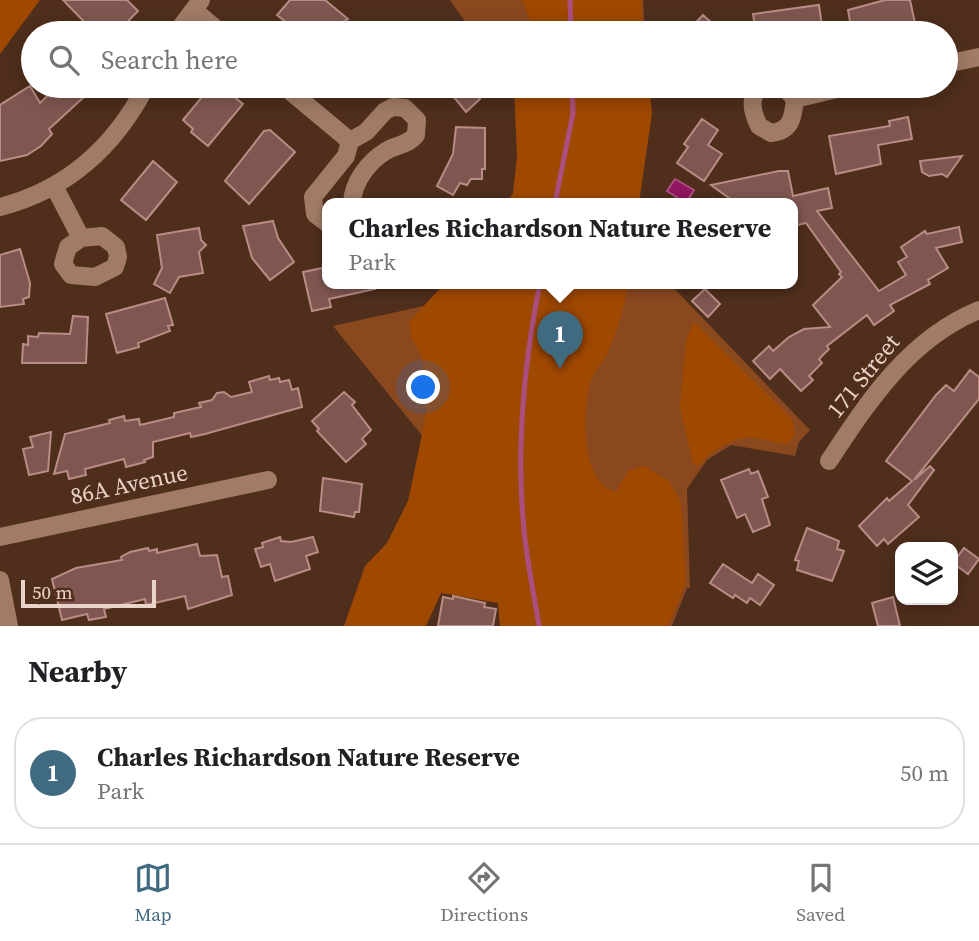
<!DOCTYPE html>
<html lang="en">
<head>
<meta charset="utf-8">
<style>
	:root { --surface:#fff; --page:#f6f6f6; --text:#202124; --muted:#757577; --line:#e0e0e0; --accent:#406a7f }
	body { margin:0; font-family:"Source Serif 4",serif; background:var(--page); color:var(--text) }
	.controls { position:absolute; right:21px; bottom:21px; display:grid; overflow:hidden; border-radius:14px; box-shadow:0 4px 18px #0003 }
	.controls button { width:63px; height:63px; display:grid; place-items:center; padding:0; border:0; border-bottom:2px solid var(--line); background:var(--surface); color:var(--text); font:35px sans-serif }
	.scale { position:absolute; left:21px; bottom:18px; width:135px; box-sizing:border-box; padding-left:7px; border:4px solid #e9d4c9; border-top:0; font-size:19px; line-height:24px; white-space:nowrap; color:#e9d4c9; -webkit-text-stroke:5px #4f2e1c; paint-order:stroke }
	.you { position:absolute; left:424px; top:388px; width:24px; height:24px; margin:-18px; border:5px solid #fff; border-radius:50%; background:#1a73e8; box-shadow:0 0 0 10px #1a73e833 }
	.badge { display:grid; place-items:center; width:46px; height:46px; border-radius:50%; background:var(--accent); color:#fff; font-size:23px; font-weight:700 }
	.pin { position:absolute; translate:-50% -58px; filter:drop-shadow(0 2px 4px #0008) }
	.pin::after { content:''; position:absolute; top:37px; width:24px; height:21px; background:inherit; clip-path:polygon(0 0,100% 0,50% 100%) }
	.popup { position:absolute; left:322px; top:198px; width:476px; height:91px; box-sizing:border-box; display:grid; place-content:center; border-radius:14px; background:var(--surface); filter:drop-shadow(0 2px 5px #0005); font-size:23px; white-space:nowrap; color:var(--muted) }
	.popup b { font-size:26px; color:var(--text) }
	.popup::after { content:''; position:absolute; left:50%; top:100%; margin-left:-14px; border:14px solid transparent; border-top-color:var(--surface) }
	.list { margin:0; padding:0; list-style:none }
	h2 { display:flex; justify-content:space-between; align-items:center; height:91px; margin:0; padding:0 28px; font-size:30px }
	h2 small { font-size:23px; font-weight:400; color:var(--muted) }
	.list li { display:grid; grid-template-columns:46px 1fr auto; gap:21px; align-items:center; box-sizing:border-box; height:112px; margin:0 14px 14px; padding:0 14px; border:2px solid var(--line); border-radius:28px }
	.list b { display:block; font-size:26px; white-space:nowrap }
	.list p { margin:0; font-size:23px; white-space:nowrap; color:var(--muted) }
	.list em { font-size:23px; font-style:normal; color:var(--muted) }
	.icon { flex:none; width:38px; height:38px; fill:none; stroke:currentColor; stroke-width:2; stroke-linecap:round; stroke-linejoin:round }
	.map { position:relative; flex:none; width:979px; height:626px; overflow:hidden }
	.search { position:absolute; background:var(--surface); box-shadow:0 4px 18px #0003; left:21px; right:21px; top:21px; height:77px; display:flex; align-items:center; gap:18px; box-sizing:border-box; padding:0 24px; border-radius:38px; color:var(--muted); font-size:26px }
	.sheet { height:217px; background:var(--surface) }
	nav { display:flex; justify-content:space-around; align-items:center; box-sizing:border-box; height:98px; border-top:2px solid var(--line); background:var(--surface); font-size:19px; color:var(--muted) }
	nav a { display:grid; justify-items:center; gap:4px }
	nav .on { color:var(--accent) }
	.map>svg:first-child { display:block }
	.green { fill:#8a481f }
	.forest { fill:#9f4800 }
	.water { fill:#901661; stroke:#ab4f80; stroke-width:2 }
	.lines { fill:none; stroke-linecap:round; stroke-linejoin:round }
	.stream { stroke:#ab4f80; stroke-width:5 }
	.building { fill:#805750; stroke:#b98c85; stroke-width:2 }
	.street { stroke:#a17b66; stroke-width:18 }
	.secondary { stroke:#a17b66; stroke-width:18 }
	.labels { text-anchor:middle; stroke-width:6; stroke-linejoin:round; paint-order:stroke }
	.street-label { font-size:23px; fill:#e9d4c9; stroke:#4f2e1c }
</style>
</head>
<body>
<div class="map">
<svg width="979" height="626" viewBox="0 0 979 626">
	<rect width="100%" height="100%" fill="#4f2e1c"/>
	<path class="green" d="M 450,0 L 643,0 L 645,33 L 473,33 Z
		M 456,283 L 669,283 L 810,430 L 799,442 L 795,456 L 731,445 L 707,460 L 687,489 L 690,588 L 687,588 L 672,626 L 500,626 L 499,602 L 433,449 L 333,326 L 437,303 Z"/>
	<path class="forest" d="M 0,0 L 40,0 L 0,54 Z
		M 522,0 L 641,0 L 644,33 L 535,33 Z
		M 514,86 L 649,86 L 652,113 L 639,203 L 507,203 L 513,193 L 517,157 Z
		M 445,283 L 628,283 C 624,307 618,330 608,352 C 604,361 595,370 591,380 C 582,408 580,484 616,492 L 628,471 L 644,466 L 669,481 L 681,502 L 686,582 L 668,626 L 500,626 L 498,603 L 441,593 L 426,626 L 344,626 L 365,566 L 387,543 L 408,501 L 418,454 L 426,414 L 422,357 L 411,338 L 409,322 Z
		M 694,322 L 792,419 L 795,434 L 788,444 C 776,444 767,439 755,438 C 733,435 711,451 698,467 L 693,463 L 680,408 L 686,340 Z"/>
	<path class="water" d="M 675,179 L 694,190 L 686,203 L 667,191 Z"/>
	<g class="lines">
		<path class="stream" d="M 570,0 L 571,33
			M 555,203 L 573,113 L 572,86
			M 539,626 C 534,594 527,562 524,530 C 516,449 524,363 540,283"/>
	</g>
	<path class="building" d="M 63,0 L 127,0 L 138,11 L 129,20 L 132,24 L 122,33 L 95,33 Z
		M 290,0 L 325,0 L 348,19 L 339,24 L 347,33 L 279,33 L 287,23 L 277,15 Z
		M 885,0 L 910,0 L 916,28 L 903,30 L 904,33 L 852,33 L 848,10 Z
		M 819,5 L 823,33 L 756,33 L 753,14 Z
		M 703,15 L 723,33 L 686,33 Z
		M 30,86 L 40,103 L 58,86 L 96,86 L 49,129 L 52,134 L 41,146 L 27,155 L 0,161 L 0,105 Z
		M 211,86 L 226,97 L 229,93 L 243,104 L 208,146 L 191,132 L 193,129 L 183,120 Z
		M 445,86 L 485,86 L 476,95 L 480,99 L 466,112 Z
		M 908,117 L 912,139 L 878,145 L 881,164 L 836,174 L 829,136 L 890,126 L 889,121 Z
		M 702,119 L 718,130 L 708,145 L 722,154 L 704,181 L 677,163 L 688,147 L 684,144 Z
		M 456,127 L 485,128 L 485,169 L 482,169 L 482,179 L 471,179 L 467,185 L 460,183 L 453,195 L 437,186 L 453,154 Z
		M 270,130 L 295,152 L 249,204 L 225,181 L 264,131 Z
		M 962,156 L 947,177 L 942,174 L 929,176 L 922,172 L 920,161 Z
		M 153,161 L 177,182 L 146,220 L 121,200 Z
		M 779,171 L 788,171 L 793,196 L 828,188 L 832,208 L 817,211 L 879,291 L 906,275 L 898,262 L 907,257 L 901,247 L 925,231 L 927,234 L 959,227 L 962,242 L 936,248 L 948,268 L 928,280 L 930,284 L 890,305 L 894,311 L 874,325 L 867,315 L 827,346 L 829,349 L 819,359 L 822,363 L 809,376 L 813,380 L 801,391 L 780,369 L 770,379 L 753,361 L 769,346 L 773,351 L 789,337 L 804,329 L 830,327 L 813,305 L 842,277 L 839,274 L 841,272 L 806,223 L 793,226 L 793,203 L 736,203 L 711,185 Z
		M 273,221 L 278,238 L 294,262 L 270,280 L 252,258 L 243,226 Z
		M 199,228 L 201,240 L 206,245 L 199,252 L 203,273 L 179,277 L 170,293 L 154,284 L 162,268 L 157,235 Z
		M 20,249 L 30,283 L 29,297 L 23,299 L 24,304 L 0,307 L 0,255 Z
		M 327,267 L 327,283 L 374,283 L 375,289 L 329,299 L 331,307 L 312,311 L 303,272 Z
		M 705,289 L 720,304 L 708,317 L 692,301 Z
		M 165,298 L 173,325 L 168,326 L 170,331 L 138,343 L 139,347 L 117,353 L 106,314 Z
		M 73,316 L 88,317 L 86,363 L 22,363 L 23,344 L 28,345 L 28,336 L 38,337 L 39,333 L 70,334 Z
		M 970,370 L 979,377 L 979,399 L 914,480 L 930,466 L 934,470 L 908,505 L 919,517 L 888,544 L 884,539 L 877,546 L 859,526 L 887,498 L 889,501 L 912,481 L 886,461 L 936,395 L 946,385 L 954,391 Z
		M 269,376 L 270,380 L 279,378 L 280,382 L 289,380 L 292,390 L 298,388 L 302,407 L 205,434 L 191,437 L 190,433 L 153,442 L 153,457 L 144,460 L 145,462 L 126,467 L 124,459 L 85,469 L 86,475 L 69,479 L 67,471 L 54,474 L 65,434 L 110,423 L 109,420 L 124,416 L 125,421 L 139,419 L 140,425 L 174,417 L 174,413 L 201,407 L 199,403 L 212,400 L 217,393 L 224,392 L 231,397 L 252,392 L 249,382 Z
		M 344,392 L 355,402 L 352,405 L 371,430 L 362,439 L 366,444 L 346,462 L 317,431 L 319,429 L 312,421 Z
		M 51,432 L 48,471 L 29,475 L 23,449 L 33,447 L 30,437 Z
		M 749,469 L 751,474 L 758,471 L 768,497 L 762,499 L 770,525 L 753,532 L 745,514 L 737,518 L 721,480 Z
		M 323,478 L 362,484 L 359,512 L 355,512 L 354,517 L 320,511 Z
		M 807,528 L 839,541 L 837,549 L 844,551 L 832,581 L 797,570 L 799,561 L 795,560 Z
		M 280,537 L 281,541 L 291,542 L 313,537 L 318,552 L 306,556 L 310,569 L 275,581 L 270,564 L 261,567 L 255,549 L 263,547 L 262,543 Z
		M 197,544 L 200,556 L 217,555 L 222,577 L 228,576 L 232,595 L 188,609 L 185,596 L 146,605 L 145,599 L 104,609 L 106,617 L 89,620 L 87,614 L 62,620 L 52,579 L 76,568 L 122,560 L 121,557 L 130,552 L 148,548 L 149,551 L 157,549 L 157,553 Z
		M 964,548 L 979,559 L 968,574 L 953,563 Z
		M 723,564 L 752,583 L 758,574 L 774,585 L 760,605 L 750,598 L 747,603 L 735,595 L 733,598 L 710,583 Z
		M 453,596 L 485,603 L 484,607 L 496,609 L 493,626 L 438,626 L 443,597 L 453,599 Z
		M 893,597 L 900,626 L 878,626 L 872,603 Z"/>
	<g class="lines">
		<path class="street" d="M 194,10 L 221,33
			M 176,33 L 201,0
			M 946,64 L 979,57
			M 284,86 L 350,141
			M 761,86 C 748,97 752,112 759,126 L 771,133 C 792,131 793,117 795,99 L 783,86
			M 795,99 L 849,86
			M 54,186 L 81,238
			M 0,207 C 67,190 115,146 146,86
			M 327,223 L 315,214 L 313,197 L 346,156 L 350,141 L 366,132 L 385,111 L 393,107 L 405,108 L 417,120 L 416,135 C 407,146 397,144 386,151 C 368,162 353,182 352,203
			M 102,236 L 116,247 L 118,257 L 115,267 L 95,277 L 71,275 L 63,264 L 68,247 L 81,238 Z
			M 829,461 C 869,400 910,338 979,310
			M 0,537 L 268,480"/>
		<path class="secondary" d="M 0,580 L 9,626"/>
	</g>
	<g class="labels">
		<g class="street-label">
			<text transform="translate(863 376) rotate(-51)" y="8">171 Street</text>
			<text transform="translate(129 484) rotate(-12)" y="8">86A Avenue</text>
		</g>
	</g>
</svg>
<div class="controls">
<button><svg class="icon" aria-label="layers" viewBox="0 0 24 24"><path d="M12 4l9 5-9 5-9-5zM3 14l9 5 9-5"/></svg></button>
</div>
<div class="scale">50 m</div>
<div class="you"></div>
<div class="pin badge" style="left:560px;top:369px">1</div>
<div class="popup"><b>Charles Richardson Nature Reserve</b>Park</div>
<div class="search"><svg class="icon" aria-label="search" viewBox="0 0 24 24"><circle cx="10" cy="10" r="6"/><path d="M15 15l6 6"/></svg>Search here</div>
</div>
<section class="sheet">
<h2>Nearby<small></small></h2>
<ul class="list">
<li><span class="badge">1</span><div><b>Charles Richardson Nature Reserve</b><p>Park</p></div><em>50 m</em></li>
</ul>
</section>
<nav>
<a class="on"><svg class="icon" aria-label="map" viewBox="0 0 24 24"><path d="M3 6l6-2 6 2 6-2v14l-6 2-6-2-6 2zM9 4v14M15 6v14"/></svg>Map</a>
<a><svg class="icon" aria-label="directions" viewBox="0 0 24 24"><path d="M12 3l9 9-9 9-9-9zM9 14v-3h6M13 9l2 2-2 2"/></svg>Directions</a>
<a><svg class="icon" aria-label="saved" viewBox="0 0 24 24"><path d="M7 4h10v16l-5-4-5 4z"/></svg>Saved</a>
</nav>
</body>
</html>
